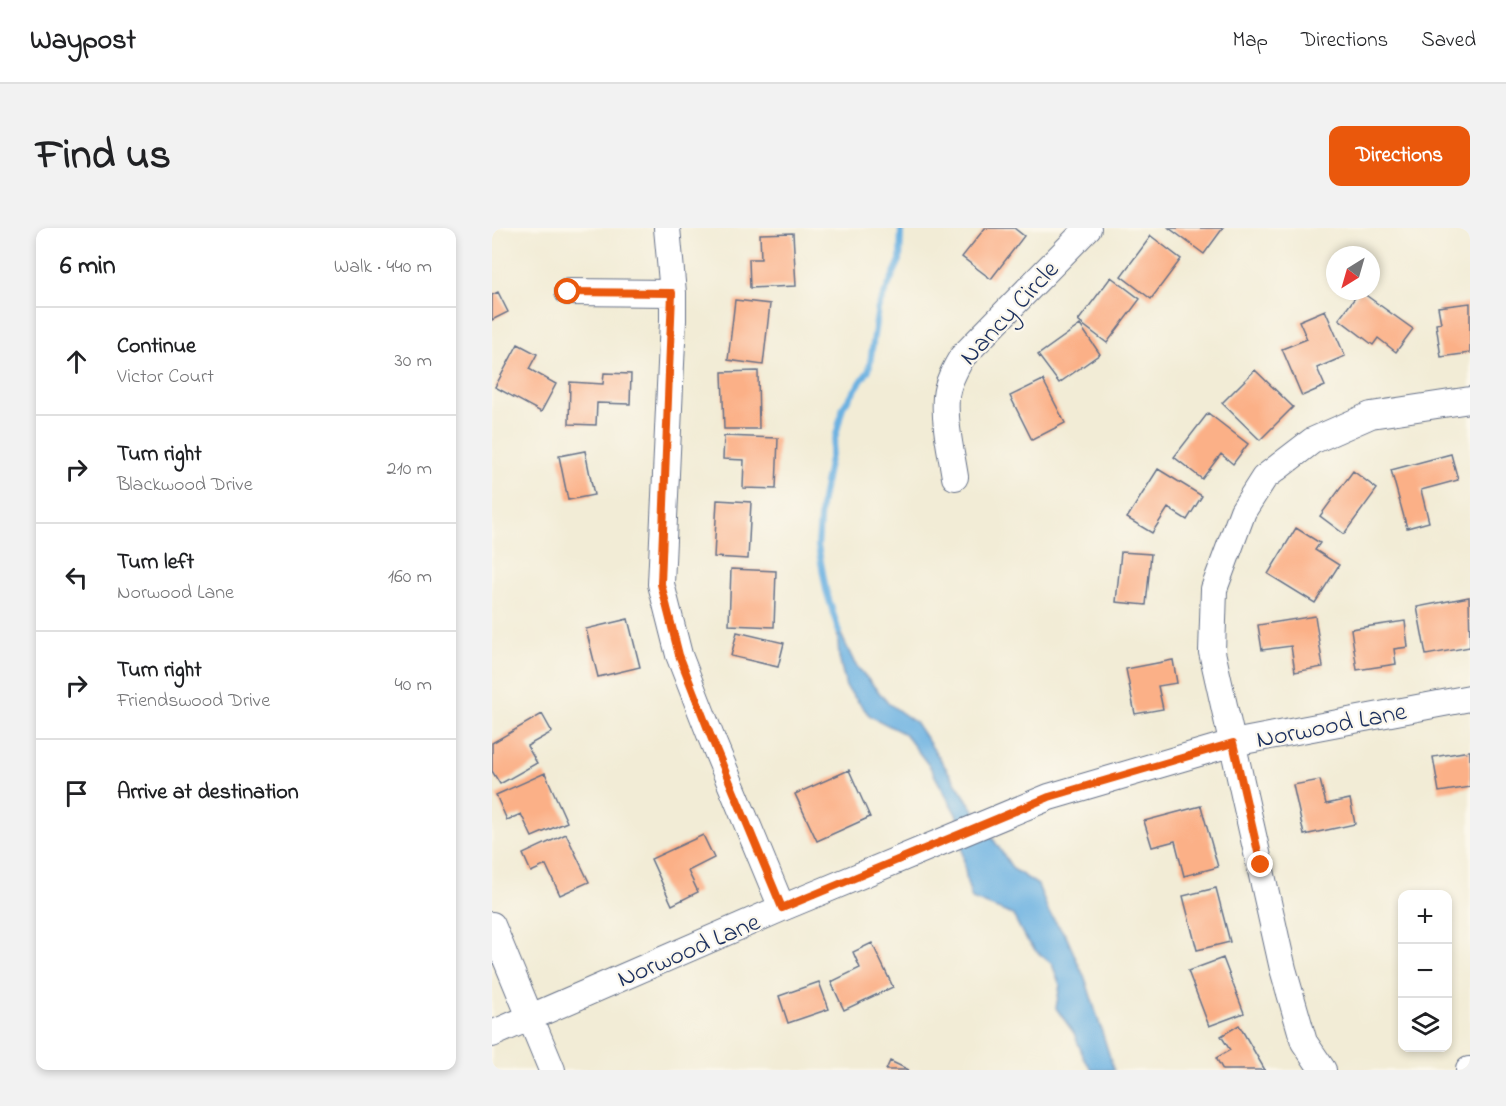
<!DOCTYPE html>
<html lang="en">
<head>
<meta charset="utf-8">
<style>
	:root { --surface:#fff; --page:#f2f2f2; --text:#202124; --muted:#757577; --line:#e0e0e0; --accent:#ea580c }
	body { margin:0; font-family:"Indie Flower",sans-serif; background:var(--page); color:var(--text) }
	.controls { position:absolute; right:18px; bottom:18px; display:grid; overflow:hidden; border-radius:12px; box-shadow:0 3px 9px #0003 }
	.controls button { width:54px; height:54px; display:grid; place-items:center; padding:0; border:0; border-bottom:2px solid var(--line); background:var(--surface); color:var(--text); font:30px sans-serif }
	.compass { position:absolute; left:834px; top:18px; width:54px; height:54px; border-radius:50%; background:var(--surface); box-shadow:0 3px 9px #0003; rotate:217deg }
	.stop { position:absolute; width:18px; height:18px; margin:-14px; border:4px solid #ea580c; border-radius:50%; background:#fff }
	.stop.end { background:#ea580c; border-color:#fff; box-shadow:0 2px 6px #0008 }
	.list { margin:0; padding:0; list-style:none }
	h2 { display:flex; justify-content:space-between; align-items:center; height:78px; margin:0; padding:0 24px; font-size:26px }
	h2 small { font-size:20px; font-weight:400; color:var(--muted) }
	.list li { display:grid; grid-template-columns:39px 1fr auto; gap:18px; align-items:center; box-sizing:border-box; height:108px; padding:0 24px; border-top:2px solid var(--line) }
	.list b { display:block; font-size:22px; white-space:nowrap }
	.list p { margin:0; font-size:20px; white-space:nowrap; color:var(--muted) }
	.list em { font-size:20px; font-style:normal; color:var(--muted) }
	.icon { flex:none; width:33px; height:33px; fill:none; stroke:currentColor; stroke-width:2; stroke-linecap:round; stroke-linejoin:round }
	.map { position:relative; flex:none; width:978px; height:842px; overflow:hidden; border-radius:12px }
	header { display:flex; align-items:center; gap:36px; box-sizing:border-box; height:84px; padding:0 30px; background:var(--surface); border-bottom:2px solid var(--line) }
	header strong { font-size:28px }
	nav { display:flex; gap:33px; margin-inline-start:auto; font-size:21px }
	.intro { display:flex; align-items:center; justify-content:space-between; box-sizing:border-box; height:144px; padding:0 36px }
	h1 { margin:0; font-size:42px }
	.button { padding:15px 27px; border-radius:12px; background:var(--accent); color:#fff; font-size:21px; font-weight:700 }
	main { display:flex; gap:36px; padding:0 36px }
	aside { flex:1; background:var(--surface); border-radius:12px; box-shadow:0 3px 9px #0003 }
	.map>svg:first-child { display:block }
	.water { fill:#6ab1e1; stroke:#4270a0; stroke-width:1.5 }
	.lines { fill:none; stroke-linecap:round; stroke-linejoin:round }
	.stream { stroke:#6ab1e1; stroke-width:6 }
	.building { fill:#fbb087 }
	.minor-casing { stroke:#667188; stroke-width:28 }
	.minor { stroke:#fff; stroke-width:26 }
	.route { stroke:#ea580c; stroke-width:8 }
	.labels { text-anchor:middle; stroke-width:4.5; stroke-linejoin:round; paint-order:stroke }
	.street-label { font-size:26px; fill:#1b2f5e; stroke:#fbf7ec }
</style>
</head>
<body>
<header>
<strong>Waypost</strong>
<nav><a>Map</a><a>Directions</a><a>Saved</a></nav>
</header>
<div class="intro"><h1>Find us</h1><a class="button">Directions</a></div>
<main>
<aside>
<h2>6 min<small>Walk · 440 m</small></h2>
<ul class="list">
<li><svg class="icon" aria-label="ahead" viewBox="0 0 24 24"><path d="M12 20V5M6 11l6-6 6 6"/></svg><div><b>Continue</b><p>Victor Court</p></div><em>30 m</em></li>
<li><svg class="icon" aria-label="right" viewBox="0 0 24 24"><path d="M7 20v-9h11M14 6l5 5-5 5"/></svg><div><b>Turn right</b><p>Blackwood Drive</p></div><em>210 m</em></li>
<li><svg class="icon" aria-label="left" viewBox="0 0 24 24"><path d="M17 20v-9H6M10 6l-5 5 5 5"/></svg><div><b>Turn left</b><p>Norwood Lane</p></div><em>160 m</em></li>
<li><svg class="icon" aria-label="right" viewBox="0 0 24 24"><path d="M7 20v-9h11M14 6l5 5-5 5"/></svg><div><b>Turn right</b><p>Friendswood Drive</p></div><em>40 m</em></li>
<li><svg class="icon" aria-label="arrive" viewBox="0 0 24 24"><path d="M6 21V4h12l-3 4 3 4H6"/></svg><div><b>Arrive at destination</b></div></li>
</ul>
</aside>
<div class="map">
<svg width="978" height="842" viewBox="0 0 978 842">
	<rect width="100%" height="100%" fill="#fbf7ec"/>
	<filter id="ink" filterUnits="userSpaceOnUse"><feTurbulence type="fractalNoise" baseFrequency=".0167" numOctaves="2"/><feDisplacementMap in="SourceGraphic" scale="12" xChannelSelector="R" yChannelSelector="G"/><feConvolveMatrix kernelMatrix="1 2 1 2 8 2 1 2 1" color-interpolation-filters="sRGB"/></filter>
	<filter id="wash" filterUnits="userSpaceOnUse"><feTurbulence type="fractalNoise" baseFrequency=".008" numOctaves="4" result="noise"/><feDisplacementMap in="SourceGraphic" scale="24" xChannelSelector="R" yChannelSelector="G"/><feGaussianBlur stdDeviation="1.35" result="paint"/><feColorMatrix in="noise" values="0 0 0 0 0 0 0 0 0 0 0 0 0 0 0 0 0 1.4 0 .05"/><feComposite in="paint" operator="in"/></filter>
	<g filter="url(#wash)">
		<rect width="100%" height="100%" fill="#f2ecd6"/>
		<path class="water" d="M 345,398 L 363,436 L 396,475 L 424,495 L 521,641 L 546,657 L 557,685 L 574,708 L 594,753 L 622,842 L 600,842 L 592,830 L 582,805 L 564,780 L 568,757 L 560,736 L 544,723 L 532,708 L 521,687 L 480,671 L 475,654 L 465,588 L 438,539 L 413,506 L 378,488 L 354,459 L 347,429 Z"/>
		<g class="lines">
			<path class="stream" d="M 347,404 L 334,362 L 326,318 L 329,277 L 337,235 L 351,179 L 377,142 L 386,80 L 408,32 L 409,0"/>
		</g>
		<g id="blocks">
			<path class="building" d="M 493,0 L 522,0 L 532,8 L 499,51 L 470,29 Z
				M 677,0 L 731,0 L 712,26 Z
				M 301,5 L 304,58 L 258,60 L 257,31 L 269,31 L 268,6 Z
				M 659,8 L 689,31 L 659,71 L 629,48 Z
				M 619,49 L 648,71 L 615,115 L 586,93 Z
				M 868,63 L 921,101 L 904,124 L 886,110 L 881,117 L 847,91 Z
				M 6,64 L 16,84 L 0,92 L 0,67 Z
				M 243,72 L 278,76 L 271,137 L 236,132 Z
				M 978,75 L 978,125 L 949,129 L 944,96 L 949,95 L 946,79 Z
				M 833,82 L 853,128 L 825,140 L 833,158 L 810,168 L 790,121 L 815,111 L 807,93 Z
				M 588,97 L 608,126 L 567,155 L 546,127 Z
				M 26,116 L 45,126 L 37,141 L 64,156 L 49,184 L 3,159 Z
				M 763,142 L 801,179 L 768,212 L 730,175 Z
				M 266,143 L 267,201 L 232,201 L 230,144 Z
				M 112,145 L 139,146 L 138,176 L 105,175 L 104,197 L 77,196 L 78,154 L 111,156 Z
				M 551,152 L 573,195 L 540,212 L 518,168 Z
				M 716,185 L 756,216 L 741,236 L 729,226 L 710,251 L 682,229 Z
				M 232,208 L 286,210 L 284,261 L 251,260 L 252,232 L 231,231 Z
				M 93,223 L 102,267 L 76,272 L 67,228 Z
				M 959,226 L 966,252 L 929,262 L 937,294 L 915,300 L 899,242 Z
				M 666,241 L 710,268 L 695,292 L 676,280 L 660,305 L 635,290 Z
				M 861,243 L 885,261 L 852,306 L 828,288 Z
				M 225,272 L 259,274 L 256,331 L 222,329 Z
				M 804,300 L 828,315 L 823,322 L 847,337 L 823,375 L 776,346 Z
				M 629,324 L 659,326 L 654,377 L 624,374 Z
				M 239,341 L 284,343 L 282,399 L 237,397 Z
				M 977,369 L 978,419 L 934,427 L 925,379 Z
				M 823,388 L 831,439 L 803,444 L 799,418 L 770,422 L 766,397 Z
				M 136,391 L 148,439 L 106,449 L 94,401 Z
				M 913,393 L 916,419 L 902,421 L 904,436 L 865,442 L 859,401 Z
				M 245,404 L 292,415 L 286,439 L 239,428 Z
				M 681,432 L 685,455 L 666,458 L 671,481 L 643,486 L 634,441 Z
				M 50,486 L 60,504 L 35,518 L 45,535 L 8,556 L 0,543 L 0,515 Z
				M 978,523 L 978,559 L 947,564 L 941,529 Z
				M 357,542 L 378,589 L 325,613 L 303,566 Z
				M 53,545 L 75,594 L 40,609 L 29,586 L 15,592 L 4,567 Z
				M 828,552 L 834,576 L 858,571 L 863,596 L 812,607 L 801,557 Z
				M 709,578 L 726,639 L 692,648 L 683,613 L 660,619 L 652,593 Z
				M 74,606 L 97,654 L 68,667 L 54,637 L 39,644 L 31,626 Z
				M 211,607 L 222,630 L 196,643 L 206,664 L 180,677 L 159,631 Z
				M 724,660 L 738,714 L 705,722 L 691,668 Z
				M 380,715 L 401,759 L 352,782 L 339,754 L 368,740 L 361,724 Z
				M 731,730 L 752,785 L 717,798 L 696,743 Z
				M 327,754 L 337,781 L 296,795 L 287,768 Z
				M 747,797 L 773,842 L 731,842 L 724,830 L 738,822 L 729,808 Z
				M 398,833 L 417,842 L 394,842 Z"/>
		</g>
	</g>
	<g filter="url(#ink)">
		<use href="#blocks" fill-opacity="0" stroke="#667188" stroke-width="1.5"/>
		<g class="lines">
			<g class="minor-casing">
				<path id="minor" d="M 175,0 L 181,65 L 181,92 L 169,356 L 187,427 L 219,509 L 290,680
					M 76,64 L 181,65
					M 463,249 C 459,223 452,196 454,169 C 455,155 463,141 470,129 L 596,0
					M 0,697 L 60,842
					M 0,806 L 290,680 L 557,569 L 741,515 L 978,470
					M 831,842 L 812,814 L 791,741 L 720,424 L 722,361 L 751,283 L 772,250 L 820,213 L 879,187 L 978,172
					M 977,842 L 978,842"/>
			</g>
			<use href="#minor" class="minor"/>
		</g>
	</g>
	<g class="lines" filter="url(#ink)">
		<path class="route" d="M 76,64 L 180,65 L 169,356 L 187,427 L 219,509 L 290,680 L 557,569 L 741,515 L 769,637"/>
	</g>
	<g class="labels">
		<g class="street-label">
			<text transform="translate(516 84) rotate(-47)" y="9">Nancy Circle</text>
			<text transform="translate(839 496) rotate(-11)" y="9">Norwood Lane</text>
			<text transform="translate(196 721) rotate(-23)" y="9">Norwood Lane</text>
		</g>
	</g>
</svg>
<div class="controls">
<button>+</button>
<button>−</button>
<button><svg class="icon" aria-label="layers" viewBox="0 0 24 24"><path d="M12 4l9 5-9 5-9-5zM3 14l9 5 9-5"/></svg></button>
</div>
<svg class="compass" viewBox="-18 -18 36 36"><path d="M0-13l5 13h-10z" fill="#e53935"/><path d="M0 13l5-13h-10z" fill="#757577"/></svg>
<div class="stop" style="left:76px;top:64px"></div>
<div class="stop end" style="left:769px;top:637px"></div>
</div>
</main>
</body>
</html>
